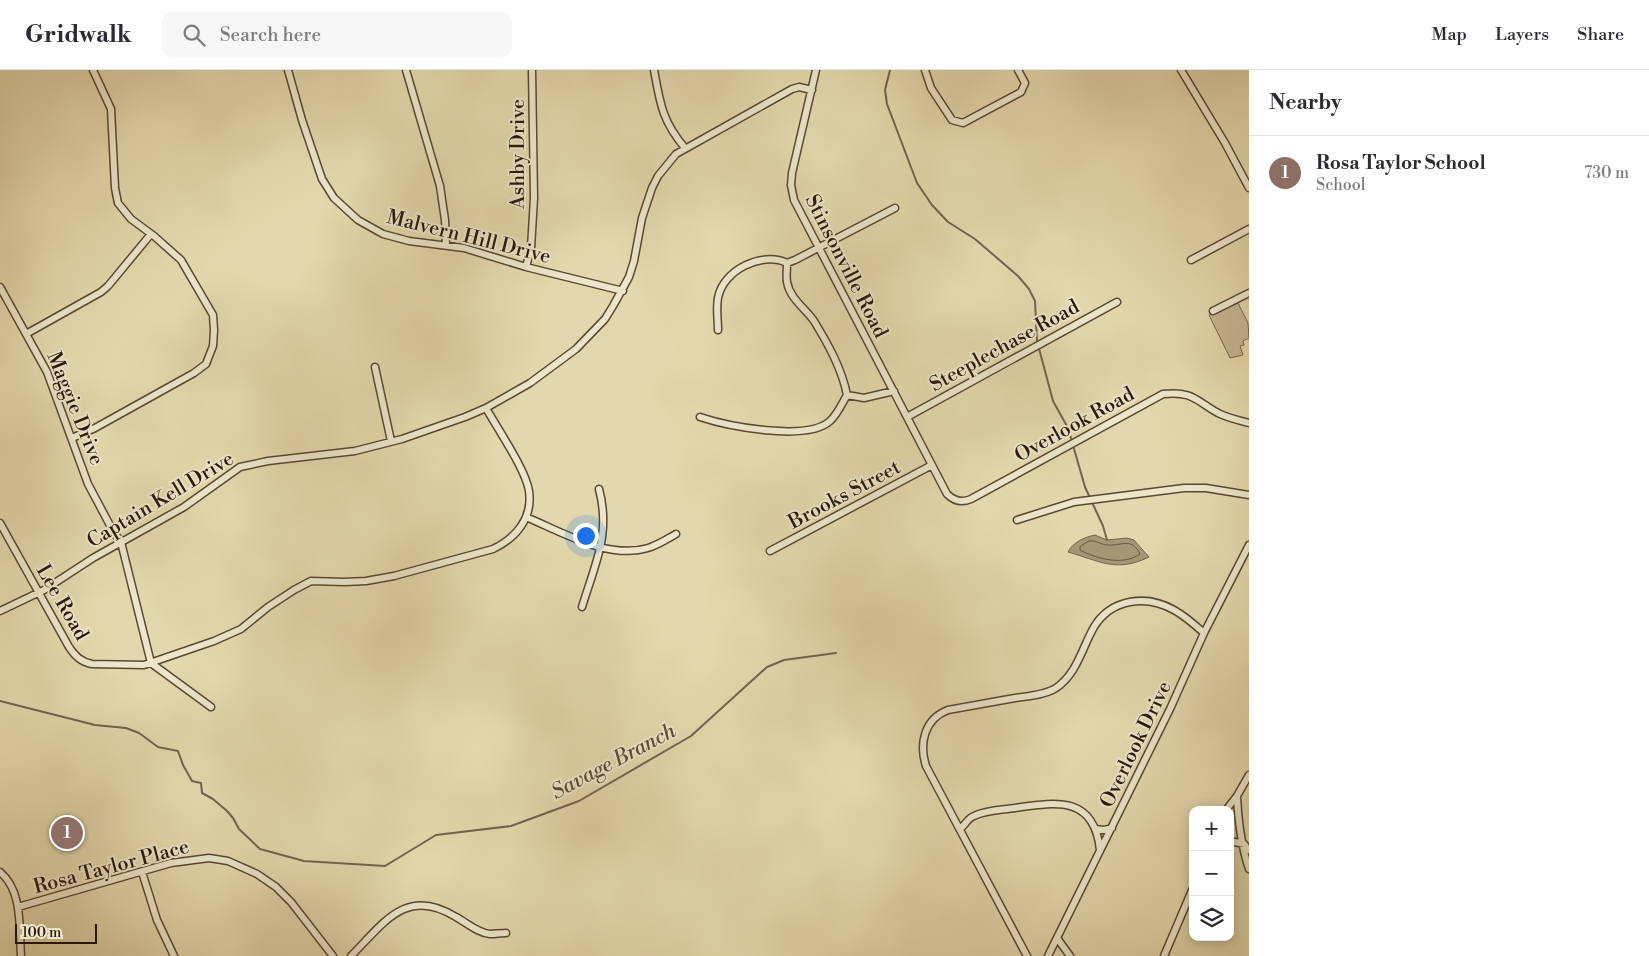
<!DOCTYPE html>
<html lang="en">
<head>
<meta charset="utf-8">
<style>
	:root { --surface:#fff; --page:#f7f7f7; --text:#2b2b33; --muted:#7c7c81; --line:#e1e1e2; --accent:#8f2418 }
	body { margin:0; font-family:"Libre Bodoni",serif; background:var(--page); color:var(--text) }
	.controls { position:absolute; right:15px; bottom:15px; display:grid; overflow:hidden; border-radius:10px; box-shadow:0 2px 12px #0003 }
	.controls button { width:45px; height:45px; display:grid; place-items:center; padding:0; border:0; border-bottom:1px solid var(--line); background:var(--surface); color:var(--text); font:25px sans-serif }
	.scale { position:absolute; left:15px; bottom:12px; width:82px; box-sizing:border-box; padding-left:5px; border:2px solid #2a180c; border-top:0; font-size:14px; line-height:18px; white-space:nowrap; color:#2a180c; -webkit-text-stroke:4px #ede6ca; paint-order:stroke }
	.you { position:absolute; left:585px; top:465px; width:18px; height:18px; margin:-12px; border:4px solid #fff; border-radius:50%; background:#1a73e8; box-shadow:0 0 0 8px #1a73e833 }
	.badge { display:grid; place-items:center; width:32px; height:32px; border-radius:50%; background:var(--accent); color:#fff; font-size:16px; font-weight:700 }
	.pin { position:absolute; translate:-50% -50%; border:2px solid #fff; box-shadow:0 1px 5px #0006 }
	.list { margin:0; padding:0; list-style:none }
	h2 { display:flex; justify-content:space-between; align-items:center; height:65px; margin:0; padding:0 20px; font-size:21px }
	h2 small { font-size:16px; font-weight:400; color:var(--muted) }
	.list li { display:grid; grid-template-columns:32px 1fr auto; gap:15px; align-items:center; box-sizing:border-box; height:75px; padding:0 20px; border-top:1px solid var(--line) }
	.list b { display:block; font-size:19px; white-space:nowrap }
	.list p { margin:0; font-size:16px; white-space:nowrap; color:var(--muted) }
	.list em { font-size:16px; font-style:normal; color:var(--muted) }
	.icon { flex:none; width:28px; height:28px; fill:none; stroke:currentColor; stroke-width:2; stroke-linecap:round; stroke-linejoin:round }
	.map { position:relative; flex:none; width:1249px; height:886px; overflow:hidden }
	header { display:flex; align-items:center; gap:30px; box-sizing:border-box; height:70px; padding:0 25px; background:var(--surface); border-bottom:1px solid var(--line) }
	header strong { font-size:24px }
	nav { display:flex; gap:28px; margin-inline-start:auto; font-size:18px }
	.search { width:350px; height:45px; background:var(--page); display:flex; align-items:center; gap:12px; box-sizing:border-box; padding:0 18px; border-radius:10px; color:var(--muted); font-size:19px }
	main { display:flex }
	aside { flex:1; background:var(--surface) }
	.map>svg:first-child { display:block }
	.green { fill:#c4b792; stroke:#77684f }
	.water { fill:#a49776; stroke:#73644c }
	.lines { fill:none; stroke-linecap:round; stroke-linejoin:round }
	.shore { stroke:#675841; stroke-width:1 }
	.stream { stroke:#73644c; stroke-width:2 }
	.minor-casing { stroke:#584834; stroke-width:9 }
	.minor { stroke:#ede6ca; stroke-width:6 }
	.labels { text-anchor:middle; stroke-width:4; stroke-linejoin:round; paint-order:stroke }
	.street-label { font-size:20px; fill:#2a180c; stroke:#ede6ca }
	.water-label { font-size:21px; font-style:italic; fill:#5b4b36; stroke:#ede6ca }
</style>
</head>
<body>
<header>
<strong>Gridwalk</strong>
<div class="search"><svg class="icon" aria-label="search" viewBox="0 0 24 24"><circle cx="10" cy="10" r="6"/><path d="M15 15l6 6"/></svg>Search here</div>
<nav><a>Map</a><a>Layers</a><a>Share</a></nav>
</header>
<main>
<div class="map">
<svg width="1249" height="886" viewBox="0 0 1249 886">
	<rect width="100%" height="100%" fill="#e3d8ad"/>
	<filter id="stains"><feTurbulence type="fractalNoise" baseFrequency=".004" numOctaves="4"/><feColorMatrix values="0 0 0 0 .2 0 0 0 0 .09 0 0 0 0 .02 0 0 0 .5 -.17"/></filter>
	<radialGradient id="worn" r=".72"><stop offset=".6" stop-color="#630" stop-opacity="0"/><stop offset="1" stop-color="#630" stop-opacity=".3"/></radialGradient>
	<path class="green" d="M 1238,233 L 1248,253 L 1249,268 L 1243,271 L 1244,275 L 1240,276 L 1243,285 L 1230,288 L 1209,245 Z"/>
	<path class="water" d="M 1095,465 L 1107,470 L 1127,468 L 1134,470 L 1149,487 C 1116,503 1100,491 1068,482 C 1073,472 1085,467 1095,465 Z"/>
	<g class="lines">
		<path class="shore" d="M 1089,471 C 1097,470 1101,475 1108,475 C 1122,476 1132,467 1140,484 C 1123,496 1097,489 1080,480 L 1080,477 Z"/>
		<path class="stream" d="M 890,0 L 885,20 L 887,34 L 917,113 L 932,135 L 948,152 L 975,169 L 1018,206 L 1029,219 L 1035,231 L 1037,271 L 1053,331 L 1068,358 L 1085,417 L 1103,456 L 1107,470
			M 0,631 L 95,655 L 126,658 L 139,663 L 158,677 L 178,681 L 183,695 L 192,711 L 201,713 L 202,723 L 213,729 L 227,741 L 233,748 L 239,759 L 260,779 L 304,791 L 385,796 L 436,765 L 511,756 L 579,731 L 691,666 L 767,597 L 784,590 L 836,583"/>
		<g class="minor-casing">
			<path id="minor" d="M 288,0 L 302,50 L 322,109 L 334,128 L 358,150 L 383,164 L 409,171 L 464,178 L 526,197 L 623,221
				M 406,0 L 440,116 L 445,150 L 446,175
				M 654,0 C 660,33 662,51 685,78
				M 816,0 L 792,103 L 791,115 L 794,130 L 947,424 C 954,431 962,433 971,429 L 1163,324 C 1193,321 1195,330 1218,343 C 1228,348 1238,350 1249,353
				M 925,0 L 931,18 L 952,50 L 963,53 L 1021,22 L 1025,13 L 1018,0
				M 1181,0 L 1225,73 L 1249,118
				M 1191,190 L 1249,159
				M 526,197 L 531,178 L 534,128 L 532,0
				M 0,217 L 47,302 L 88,414 L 113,461 L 121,472 L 151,593
				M 1213,241 L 1249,223
				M 718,260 C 718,250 716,238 718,228 C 723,200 762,181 787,193 L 795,190 L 895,138
				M 26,264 L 101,222 L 108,216 L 151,164
				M 375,297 L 391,371
				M 847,325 L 864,328 L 894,321
				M 700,347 C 727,356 807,372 830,351 C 837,345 842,334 847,325 C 842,299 828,274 814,251 C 805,238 790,229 787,212 C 786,206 787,199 787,193
				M 907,347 L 1117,232
				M 72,368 L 95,358 L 194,303 L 206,294 L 213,276 L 214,260 L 213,245 L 181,190 L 154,166 L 131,149 L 118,133 L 115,118 L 111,39 L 93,0
				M 526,447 C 562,462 608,490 648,478 C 658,475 667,469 676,464
				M 1017,450 L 1074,432 L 1184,418 L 1206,418 L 1249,425
				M 0,453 L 69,577 C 75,586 81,592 92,594 L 144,595 L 214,571 L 241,559 L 268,537 L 294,520 L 311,511 L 344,512 L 366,511 L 394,506 L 493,479 C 516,468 533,448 529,421 C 526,400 497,358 486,338
				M 770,481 L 932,395
				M 582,537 C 595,494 611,464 599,419
				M 0,541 L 44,520 L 93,488 L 184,437 L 240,397 L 268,391 L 355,381 L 402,369 L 465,347 L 486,338 L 530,313 L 576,279 L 605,249 L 613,236 L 629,207 L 634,191 L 642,148 L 652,118 L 658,106 L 676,84 L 792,19 L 799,17 L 812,20
				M 151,593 L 211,637
				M 1237,726 C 1238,750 1242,778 1249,799
				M 1226,740 L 1237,726 L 1249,705
				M 960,759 C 965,755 968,748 974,746 C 986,740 1002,740 1015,738 C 1056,732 1094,725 1100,780
				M 1095,759 L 1104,760 L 1112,758
				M 1230,771 L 1244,774 L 1249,780
				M 0,802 C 23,821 19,858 21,886
				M 142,802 L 157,850 L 174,886
				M 18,837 L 171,793 L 209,788 L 228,791 L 257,804 L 276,817 L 291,832 L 333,886
				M 1057,868 L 1070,886
				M 351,886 C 384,853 406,816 456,847 C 467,853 478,863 490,864 C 495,864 501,863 506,863
				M 1027,886 L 926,696 C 919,674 924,649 948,640 C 970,636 993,632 1015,628 C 1028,626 1045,625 1056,618 C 1077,604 1082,578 1094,557 C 1111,529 1146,524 1174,540 C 1185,546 1195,555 1204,563
				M 1048,886 L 1170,639 L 1204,563 L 1249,475
				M 1164,886 L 1193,818"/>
		</g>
		<use href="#minor" class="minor"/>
	</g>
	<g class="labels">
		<g class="street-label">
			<text transform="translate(517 84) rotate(-90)" y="7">Ashby Drive</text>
			<text transform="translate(469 166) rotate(14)" y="7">Malvern Hill Drive</text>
			<text transform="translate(847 196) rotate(63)" y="7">Stinsonville Road</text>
			<text transform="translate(1004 275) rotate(-29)" y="7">Steeplechase Road</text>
			<text transform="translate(76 338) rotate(68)" y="7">Maggie Drive</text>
			<text transform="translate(1074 354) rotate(-29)" y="7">Overlook Road</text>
			<text transform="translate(844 424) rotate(-28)" y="7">Brooks Street</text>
			<text transform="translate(160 429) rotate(-31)" y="7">Captain Kell Drive</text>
			<text transform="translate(63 532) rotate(60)" y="7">Lee Road</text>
			<text transform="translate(1135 674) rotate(-64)" y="7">Overlook Drive</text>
			<text transform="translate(111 796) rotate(-15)" y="7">Rosa Taylor Place</text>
		</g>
		<g class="water-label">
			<text transform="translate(613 691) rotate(-28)" y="7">Savage Branch</text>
		</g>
	</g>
	<rect width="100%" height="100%" filter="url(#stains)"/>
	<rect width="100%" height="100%" fill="url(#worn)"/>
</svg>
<div class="controls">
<button>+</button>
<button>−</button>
<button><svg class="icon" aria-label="layers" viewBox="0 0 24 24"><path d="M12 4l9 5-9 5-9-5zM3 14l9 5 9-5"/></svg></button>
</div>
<div class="scale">100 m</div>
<div class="you"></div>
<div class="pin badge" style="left:67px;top:763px;background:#8d6e63">1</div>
</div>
<aside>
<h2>Nearby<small></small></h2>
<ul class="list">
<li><span class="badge" style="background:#8d6e63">1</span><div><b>Rosa Taylor School</b><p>School</p></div><em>730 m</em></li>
</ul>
</aside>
</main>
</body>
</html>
